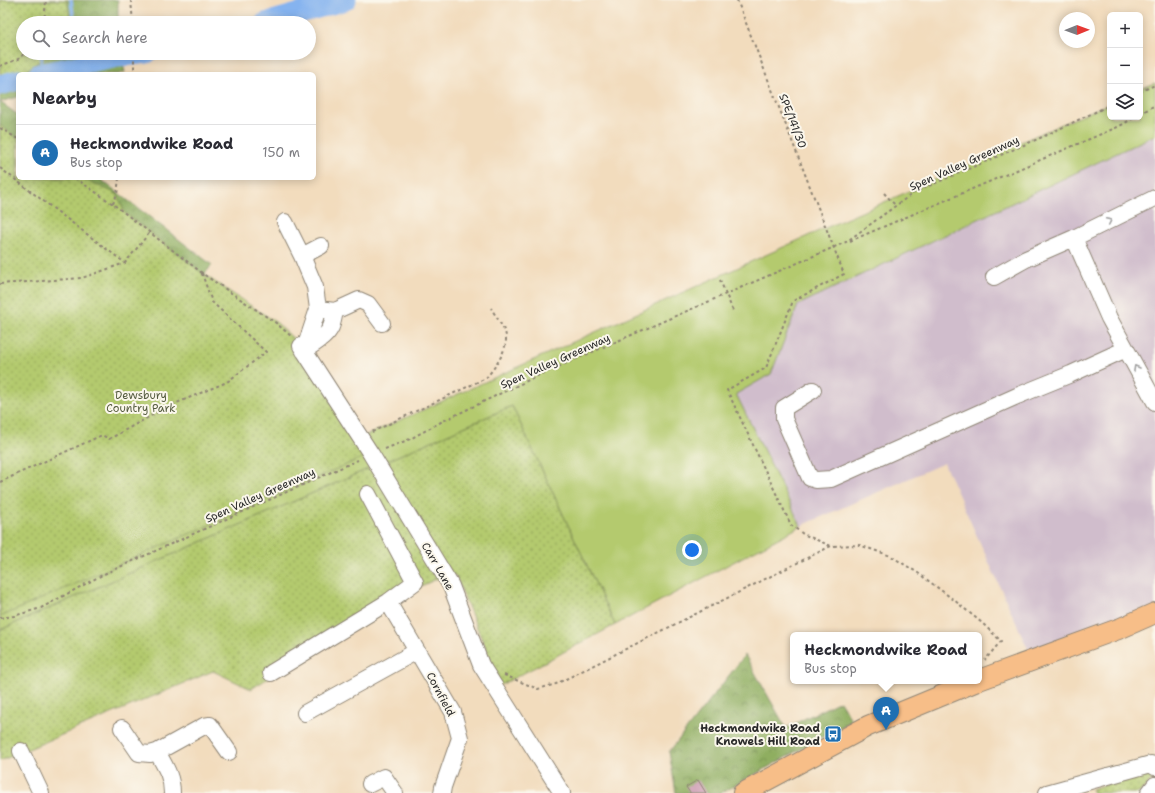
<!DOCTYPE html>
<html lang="en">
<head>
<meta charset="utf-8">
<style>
	:root { --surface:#fff; --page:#f7f7f7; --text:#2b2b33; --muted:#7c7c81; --line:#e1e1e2; --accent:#1f6fb2 }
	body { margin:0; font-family:"Shantell Sans",sans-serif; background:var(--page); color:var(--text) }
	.controls { position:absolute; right:12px; top:12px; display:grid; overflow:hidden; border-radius:6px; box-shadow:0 2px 10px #0003 }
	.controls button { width:36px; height:36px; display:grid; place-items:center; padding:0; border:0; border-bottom:1px solid var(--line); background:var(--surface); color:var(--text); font:20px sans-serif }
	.compass { position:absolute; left:1059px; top:12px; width:36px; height:36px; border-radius:50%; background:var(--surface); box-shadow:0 2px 10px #0003; rotate:89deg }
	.you { position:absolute; left:692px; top:550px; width:14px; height:14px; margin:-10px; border:3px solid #fff; border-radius:50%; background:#1a73e8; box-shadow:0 0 0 6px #1a73e833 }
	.badge { display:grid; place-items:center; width:26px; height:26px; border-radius:50%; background:var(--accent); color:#fff; font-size:13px; font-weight:700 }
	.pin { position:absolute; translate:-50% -33px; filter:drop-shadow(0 1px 2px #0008) }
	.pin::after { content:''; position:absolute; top:21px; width:14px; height:12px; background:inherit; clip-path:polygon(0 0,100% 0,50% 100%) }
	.popup { position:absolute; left:790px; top:632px; width:192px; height:52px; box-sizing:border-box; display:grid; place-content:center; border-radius:6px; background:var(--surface); filter:drop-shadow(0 1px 3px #0005); font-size:13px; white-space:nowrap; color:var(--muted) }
	.popup b { font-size:15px; color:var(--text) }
	.popup::after { content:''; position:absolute; left:50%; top:100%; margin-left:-8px; border:8px solid transparent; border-top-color:var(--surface) }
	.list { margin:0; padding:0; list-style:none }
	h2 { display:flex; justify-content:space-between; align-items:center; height:52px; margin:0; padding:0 16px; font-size:17px }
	h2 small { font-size:13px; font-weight:400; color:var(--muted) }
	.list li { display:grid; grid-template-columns:26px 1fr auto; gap:12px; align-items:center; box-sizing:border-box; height:56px; padding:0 16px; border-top:1px solid var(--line) }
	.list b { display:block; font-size:15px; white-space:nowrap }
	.list p { margin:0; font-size:13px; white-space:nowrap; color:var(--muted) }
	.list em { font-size:13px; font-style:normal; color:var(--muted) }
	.icon { flex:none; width:22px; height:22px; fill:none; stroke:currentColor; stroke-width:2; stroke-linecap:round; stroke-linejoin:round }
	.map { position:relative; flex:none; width:1155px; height:793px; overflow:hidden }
	.search { position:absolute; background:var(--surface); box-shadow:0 2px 10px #0003; left:16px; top:16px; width:300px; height:44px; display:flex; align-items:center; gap:10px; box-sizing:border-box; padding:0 14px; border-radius:22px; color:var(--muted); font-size:15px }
	.panel { position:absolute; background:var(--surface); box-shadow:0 2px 10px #0003; left:16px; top:72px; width:300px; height:108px; border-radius:6px }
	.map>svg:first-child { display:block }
	.industrial { fill:#d0bdcc }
	.grass { fill:#b4ca6e; stroke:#707a4c }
	.forest { fill:url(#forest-crowns); stroke:#5d6c46 }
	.park { fill:url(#park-dots); stroke:#707a4c }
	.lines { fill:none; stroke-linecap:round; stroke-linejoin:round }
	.stream { stroke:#85b3ef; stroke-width:3.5 }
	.river { stroke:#85b3ef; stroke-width:21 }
	.building { fill:#cd9db4 }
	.minor-casing { stroke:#8e8474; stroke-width:18 }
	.major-casing { stroke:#8e8474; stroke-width:22 }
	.path { stroke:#8e8474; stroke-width:2; stroke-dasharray:3 3; stroke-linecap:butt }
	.minor { stroke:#fff; stroke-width:16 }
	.major { stroke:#f7be88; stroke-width:20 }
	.path-bridge { stroke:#8e8474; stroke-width:2; stroke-dasharray:3 3; stroke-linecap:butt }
	.oneway { stroke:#a0a0a0 }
	.labels { text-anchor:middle; stroke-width:4; stroke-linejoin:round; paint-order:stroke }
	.street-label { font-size:11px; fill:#2b2b2b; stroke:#fbf7ec }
	.park-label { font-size:11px; fill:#545b3f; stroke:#fbf7ec }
	.poi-label { font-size:11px; font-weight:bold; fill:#2b2b2b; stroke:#fbf7ec; text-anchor:end }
</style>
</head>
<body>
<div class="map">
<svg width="1155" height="793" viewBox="0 0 1155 793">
	<defs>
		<pattern id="forest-crowns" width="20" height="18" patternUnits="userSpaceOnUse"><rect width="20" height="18" fill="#8fae61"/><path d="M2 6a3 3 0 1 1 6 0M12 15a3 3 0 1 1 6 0" fill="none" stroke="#758e50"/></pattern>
		<pattern id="park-dots" width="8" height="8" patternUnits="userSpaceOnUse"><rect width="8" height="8" fill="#b4ca6e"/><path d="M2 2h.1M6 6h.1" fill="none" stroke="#93a45b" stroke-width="1.8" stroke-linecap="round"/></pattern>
	</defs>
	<rect width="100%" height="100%" fill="#fbf7ec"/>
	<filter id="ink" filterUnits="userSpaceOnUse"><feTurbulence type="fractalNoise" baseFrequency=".025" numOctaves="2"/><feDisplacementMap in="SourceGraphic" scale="8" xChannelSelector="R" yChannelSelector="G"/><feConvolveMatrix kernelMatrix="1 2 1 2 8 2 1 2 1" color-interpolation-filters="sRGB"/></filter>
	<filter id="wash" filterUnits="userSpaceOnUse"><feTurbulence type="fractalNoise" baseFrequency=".012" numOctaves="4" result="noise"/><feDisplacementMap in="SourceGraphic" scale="16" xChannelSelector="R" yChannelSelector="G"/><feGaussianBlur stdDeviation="0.9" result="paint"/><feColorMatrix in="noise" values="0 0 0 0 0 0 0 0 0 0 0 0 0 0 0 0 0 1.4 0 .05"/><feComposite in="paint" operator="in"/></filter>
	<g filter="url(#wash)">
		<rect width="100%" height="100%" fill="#f2dcbd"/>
		<path class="industrial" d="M 1155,134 L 1155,613 L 1033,660 L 944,463 L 801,526 L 735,394 L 771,374 L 798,305 Z"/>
		<path class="grass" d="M 1155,83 L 1155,135 L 798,305 L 771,374 L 736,394 L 801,526 L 615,625 L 512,406 L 0,630 L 0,601 L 841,221 L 1110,103 L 1110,117 L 1140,117 L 1140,89 Z"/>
		<path class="forest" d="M 0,0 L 118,0 L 118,23 L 23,23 L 23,53 L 120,53 L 125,72 L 119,74 L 18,74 L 18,97 L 0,102 L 18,115 L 18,165 L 0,151 Z
			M 36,178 L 99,178 L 212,265 L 189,293 Z
			M 745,655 L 786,728 L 840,701 L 852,721 L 721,793 L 676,793 L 669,752 Z"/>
		<path class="park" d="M 0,0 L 67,0 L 71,23 L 23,23 L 23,53 L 51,53 L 21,74 L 18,74 L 18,76 L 0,89 Z
			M 0,125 L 18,139 L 18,178 L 82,178 L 117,194 L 125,213 L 206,276 L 277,323 L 301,346 L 371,454 L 0,617 Z
			M 512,406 L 615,625 L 501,685 L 455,575 L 436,579 L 388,602 L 251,689 L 213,671 L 0,761 L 0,630 Z
			M 1147,771 L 1152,779 L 1139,793 L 1093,793 L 1091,789 Z"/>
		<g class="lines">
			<path class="stream" d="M 71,0 L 74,23
				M 40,72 L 42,53"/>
			<path class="river" d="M 265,23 L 346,0
				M 39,74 L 117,57 L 147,53
				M 0,85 L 18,80"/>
		</g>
		<g id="blocks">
			<path class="building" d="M 698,780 L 706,793 L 690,793 L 686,787 Z"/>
		</g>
	</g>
	<g filter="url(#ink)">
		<use href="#blocks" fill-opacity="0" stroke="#8e8474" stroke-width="1"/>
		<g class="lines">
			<g class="minor-casing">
				<path id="minor" d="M 285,222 L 302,256
					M 1074,238 L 1109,318 L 1155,402
					M 994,277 L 1026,259 L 1074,238 L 1155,198
					M 318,309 L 335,311 L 359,300 L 368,304 L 382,323
					M 301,346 L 371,454 L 451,586 L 481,665 L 562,793
					M 304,351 L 318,309 L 315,287 L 302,256 L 321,246
					M 304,351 C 313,344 326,338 331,327 C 333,322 334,316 335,311
					M 813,390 L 784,408 L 784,419 L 810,478 L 816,480 L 831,479 L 1017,396 L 1071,374 L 1126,349
					M 388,602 L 453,712 L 460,738 L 443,787 L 442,793
					M 271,673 L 388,602 L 415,582 L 368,494
					M 305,713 L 417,651
					M 122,728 L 139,753 L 150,754 L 157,752 L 204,726 L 210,725 L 229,752
					M 21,751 L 41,793
					M 157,752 C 165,766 172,776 172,793
					M 370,784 L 384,777 L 395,793
					M 1047,793 L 1151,764 L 1155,767
					M 1149,793 L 1155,785"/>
			</g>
			<g class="major-casing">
				<path id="major" d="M 979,680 L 1121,628 L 1155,613
					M 743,793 L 868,726 L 977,681"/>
			</g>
			<path class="path" d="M 131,0 L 133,23
				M 737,0 L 844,274 L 793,301 L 766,368 L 727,390 L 791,525 L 803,534 L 831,546
				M 44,23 L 46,0
				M 0,66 L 21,58 L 24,53
				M 132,74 L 134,69 L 134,53
				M 1140,92 L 1155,85
				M 1140,114 L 1155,105
				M 0,128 L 18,139
				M 0,168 L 125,263 L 150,232
				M 75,178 L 113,204 L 206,276 L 276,323 L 292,337
				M 884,193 L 896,206
				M 113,204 L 117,194 L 119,178
				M 850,241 L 1120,126 L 1135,117
				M 0,284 L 82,278 L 125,263
				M 372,432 L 486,378 C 495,367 507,352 506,336 C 505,329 495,315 491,308
				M 385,449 L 410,439 L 441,422 L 537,376 L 846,242 L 905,199 L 915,192 L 1040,138 L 1110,105
				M 0,482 L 102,435 L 109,439 L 167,407 L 227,382 L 266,352 L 212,302 L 201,271
				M 0,618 L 14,616 L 41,608 L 104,574 L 358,460
				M 504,675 L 538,689 L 556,684 L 831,546 L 859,545 L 891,556 L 918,573 L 954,600 L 982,623 L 1001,641 L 985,660"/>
			<use href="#minor" class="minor"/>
			<use href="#major" class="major"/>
			<path class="path-bridge" d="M 720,280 L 733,311"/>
		</g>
		<defs><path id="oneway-chevron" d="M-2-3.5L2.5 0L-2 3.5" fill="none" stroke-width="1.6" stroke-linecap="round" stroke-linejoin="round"/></defs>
		<g class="oneway">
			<use href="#oneway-chevron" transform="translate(1109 221) rotate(-26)"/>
			<use href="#oneway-chevron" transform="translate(1136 368) rotate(-119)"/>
		</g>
	</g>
	<defs>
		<g id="bus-square" transform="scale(0.9)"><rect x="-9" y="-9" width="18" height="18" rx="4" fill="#1f6fb2" stroke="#fbf7ec"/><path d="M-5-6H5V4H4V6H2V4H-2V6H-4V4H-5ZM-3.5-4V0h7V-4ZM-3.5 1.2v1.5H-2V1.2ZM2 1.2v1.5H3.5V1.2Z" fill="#fff"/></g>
	</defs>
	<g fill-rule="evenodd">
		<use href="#bus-square" x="833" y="734"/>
	</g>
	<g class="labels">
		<g class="street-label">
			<text transform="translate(793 121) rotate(69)" y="4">SPE/141/30</text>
			<text transform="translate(964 163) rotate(-24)" y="4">Spen Valley Greenway</text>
			<text transform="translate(555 361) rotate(-24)" y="4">Spen Valley Greenway</text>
			<text transform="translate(260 495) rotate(-24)" y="4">Spen Valley Greenway</text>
			<text transform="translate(438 566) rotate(60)" y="4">Carr Lane</text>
			<text transform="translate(441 694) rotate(62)" y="4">Cornfield</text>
		</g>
		<g class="park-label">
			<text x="141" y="399">Dewsbury<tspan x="141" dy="13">Country Park</tspan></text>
		</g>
		<g class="poi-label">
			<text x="820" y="732">Heckmondwike Road<tspan x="820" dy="13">Knowels Hill Road</tspan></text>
		</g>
	</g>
</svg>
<div class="controls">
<button>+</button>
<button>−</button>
<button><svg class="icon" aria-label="layers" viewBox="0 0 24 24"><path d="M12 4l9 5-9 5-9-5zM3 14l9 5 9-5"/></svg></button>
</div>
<svg class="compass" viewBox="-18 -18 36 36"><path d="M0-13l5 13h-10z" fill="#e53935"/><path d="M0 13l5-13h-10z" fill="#7c7c81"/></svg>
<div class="you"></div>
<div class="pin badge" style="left:886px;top:730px">A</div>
<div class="popup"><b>Heckmondwike Road</b>Bus stop</div>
<div class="search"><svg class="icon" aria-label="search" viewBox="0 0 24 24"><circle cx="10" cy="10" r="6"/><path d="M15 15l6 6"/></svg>Search here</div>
<section class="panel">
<h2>Nearby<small></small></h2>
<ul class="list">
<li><span class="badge">A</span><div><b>Heckmondwike Road</b><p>Bus stop</p></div><em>150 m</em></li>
</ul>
</section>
</div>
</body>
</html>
